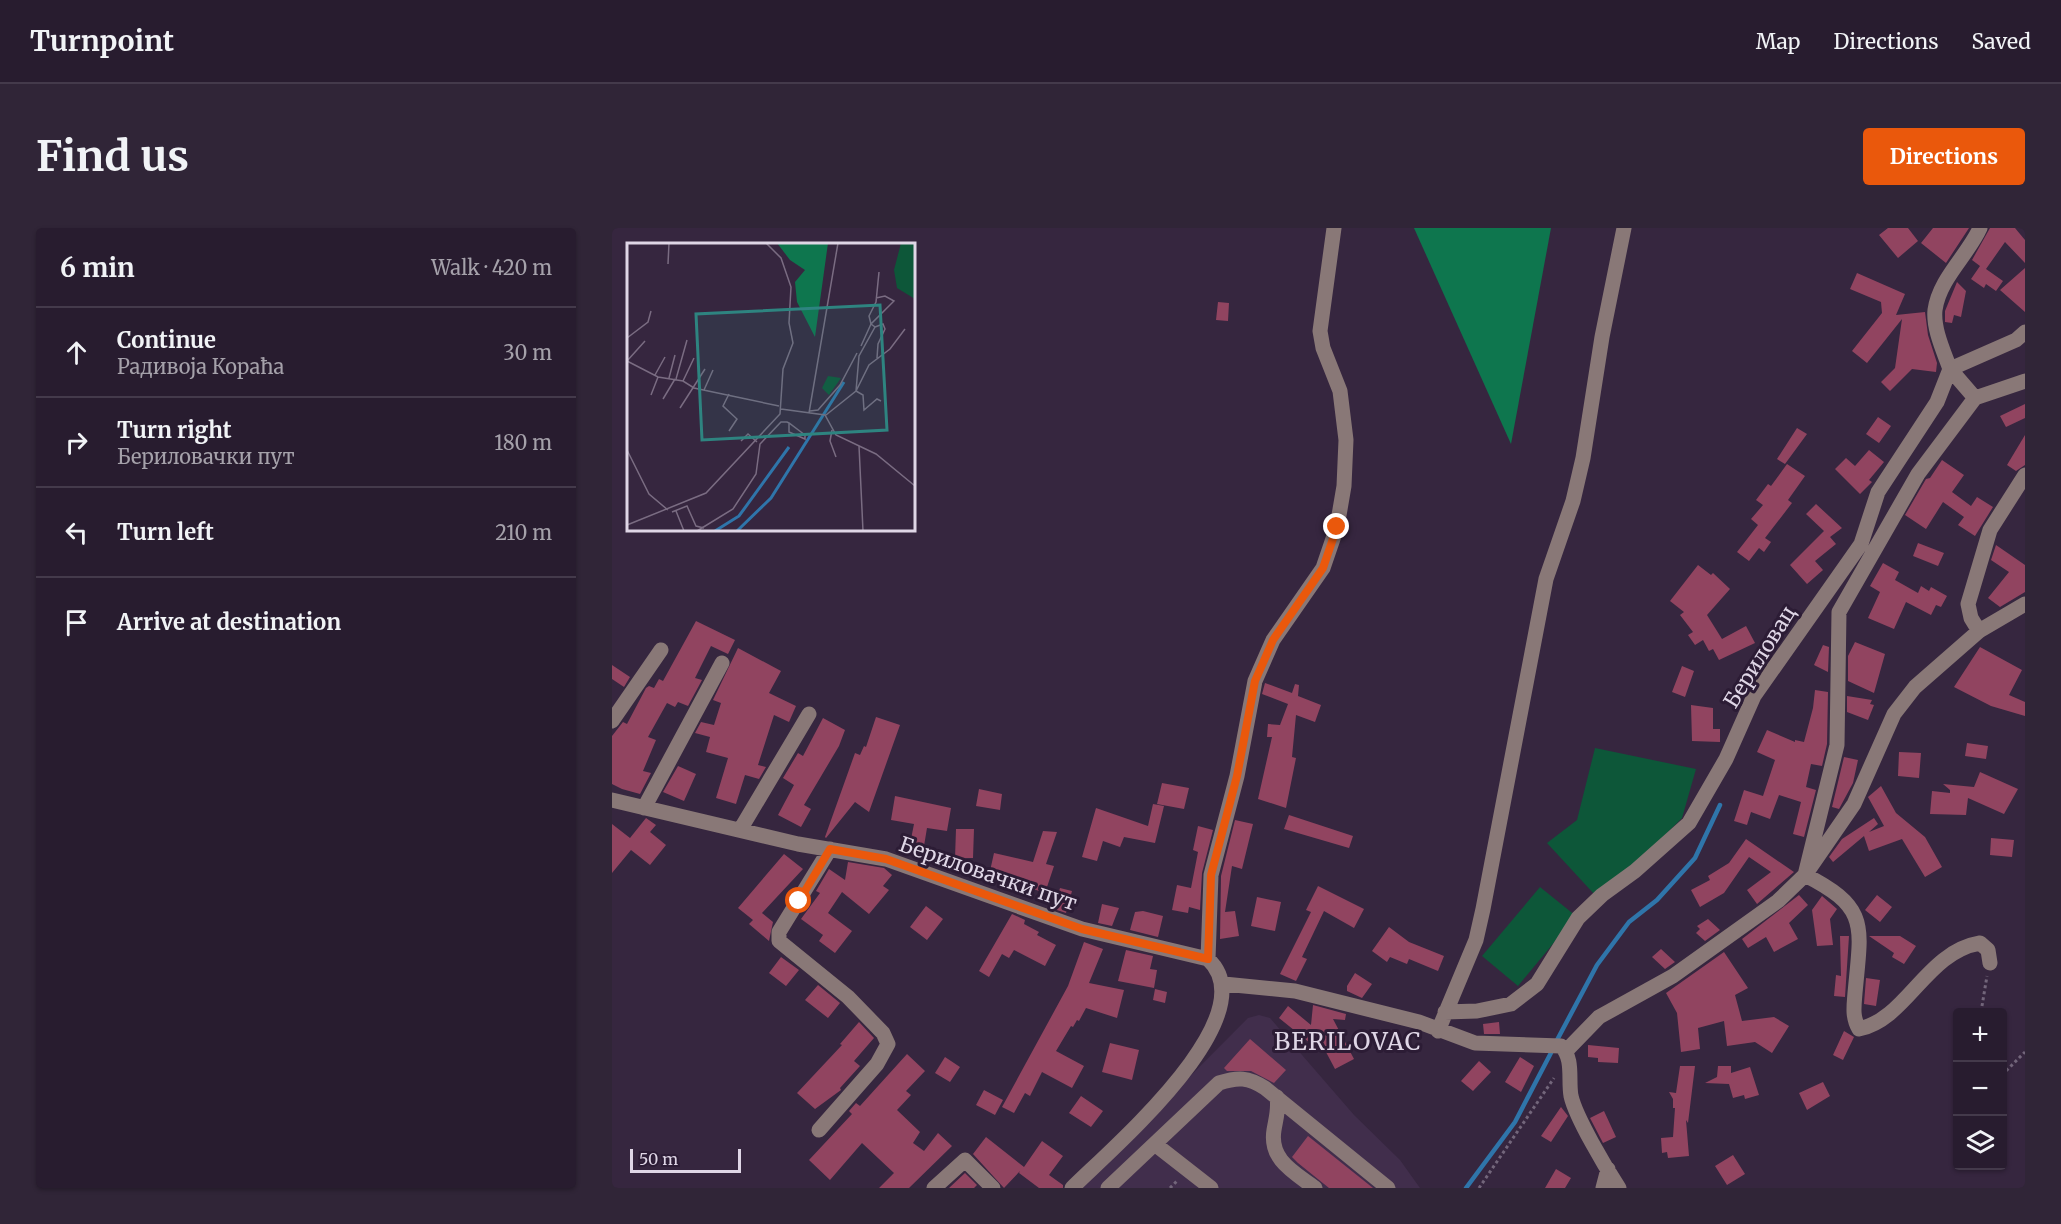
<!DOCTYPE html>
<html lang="en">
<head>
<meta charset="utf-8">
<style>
	:root { --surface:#281c2f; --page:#302537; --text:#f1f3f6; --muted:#a5a1aa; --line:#443a4b; --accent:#ea580c }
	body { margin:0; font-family:Merriweather,serif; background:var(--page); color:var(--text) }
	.controls { position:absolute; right:18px; bottom:18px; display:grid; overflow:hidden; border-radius:6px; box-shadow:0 2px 4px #0004 }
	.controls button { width:54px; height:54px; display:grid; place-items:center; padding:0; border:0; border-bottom:2px solid var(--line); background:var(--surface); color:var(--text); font:30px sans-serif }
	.scale { position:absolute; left:18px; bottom:15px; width:111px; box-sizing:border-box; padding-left:6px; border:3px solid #dfd6e6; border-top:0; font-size:16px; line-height:21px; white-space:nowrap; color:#dfd6e6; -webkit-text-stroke:4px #2c1c35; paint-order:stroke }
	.stop { position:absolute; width:18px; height:18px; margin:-14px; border:4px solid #ea580c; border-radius:50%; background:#fff }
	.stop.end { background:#ea580c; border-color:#fff; box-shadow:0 2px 6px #0008 }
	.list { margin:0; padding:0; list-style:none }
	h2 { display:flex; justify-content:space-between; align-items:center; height:78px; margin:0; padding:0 24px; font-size:26px }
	h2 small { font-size:20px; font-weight:400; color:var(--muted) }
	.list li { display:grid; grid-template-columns:39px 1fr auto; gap:18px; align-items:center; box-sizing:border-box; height:90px; padding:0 24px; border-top:2px solid var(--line) }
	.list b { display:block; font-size:22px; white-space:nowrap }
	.list p { margin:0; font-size:20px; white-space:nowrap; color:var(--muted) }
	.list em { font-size:20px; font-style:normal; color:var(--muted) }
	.icon { flex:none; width:33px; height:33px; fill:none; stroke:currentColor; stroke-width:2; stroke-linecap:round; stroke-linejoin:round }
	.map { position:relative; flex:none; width:1413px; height:960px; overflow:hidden; border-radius:6px }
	header { display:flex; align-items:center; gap:36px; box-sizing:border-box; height:84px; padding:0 30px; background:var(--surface); border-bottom:2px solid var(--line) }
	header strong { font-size:28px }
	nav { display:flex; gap:33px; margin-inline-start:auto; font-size:21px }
	.intro { display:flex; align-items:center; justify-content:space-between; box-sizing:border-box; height:144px; padding:0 36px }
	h1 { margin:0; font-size:42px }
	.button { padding:15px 27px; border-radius:6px; background:var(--accent); color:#fff; font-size:21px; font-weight:700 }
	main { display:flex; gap:36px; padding:0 36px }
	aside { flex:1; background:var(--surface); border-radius:6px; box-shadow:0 2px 4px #0004 }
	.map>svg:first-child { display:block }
	.built { fill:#412e4c }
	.green { fill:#0d5739 }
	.forest { fill:#0e764e }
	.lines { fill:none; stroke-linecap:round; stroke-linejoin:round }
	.stream { stroke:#2f75aa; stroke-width:4.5 }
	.building { fill:#914460 }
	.path { stroke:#73667b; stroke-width:3; stroke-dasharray:3 3; stroke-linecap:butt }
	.minor { stroke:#897877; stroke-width:15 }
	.route { stroke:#ea580c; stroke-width:8 }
	.labels { text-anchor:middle; stroke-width:6; stroke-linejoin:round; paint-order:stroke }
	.street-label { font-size:21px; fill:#dfd6e6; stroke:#2c1c35 }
	.quarter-label { font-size:24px; letter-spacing:1.5px; fill:#dfd6e6; stroke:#2c1c35 }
	.inset-river { fill:none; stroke:#2f75aa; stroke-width:3 }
	.inset-road { fill:none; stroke:#7a6c82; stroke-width:1.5 }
	.view { fill:#2e8480; fill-opacity:0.15; stroke:#2e8480; stroke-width:3 }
	.inset-edge { fill:none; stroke:#dfd6e6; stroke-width:3 }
</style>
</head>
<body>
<header>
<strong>Turnpoint</strong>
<nav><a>Map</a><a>Directions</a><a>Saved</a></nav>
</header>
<div class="intro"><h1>Find us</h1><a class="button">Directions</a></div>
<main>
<aside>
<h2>6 min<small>Walk · 420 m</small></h2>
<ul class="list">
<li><svg class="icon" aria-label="ahead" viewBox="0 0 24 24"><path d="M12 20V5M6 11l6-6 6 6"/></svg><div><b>Continue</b><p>Радивоја Кораћа</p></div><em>30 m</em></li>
<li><svg class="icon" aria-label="right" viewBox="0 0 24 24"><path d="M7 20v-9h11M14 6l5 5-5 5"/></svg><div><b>Turn right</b><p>Бериловачки пут</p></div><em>180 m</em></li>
<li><svg class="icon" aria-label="left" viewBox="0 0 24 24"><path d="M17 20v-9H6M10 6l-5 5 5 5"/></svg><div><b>Turn left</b></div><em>210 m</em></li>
<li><svg class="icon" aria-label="arrive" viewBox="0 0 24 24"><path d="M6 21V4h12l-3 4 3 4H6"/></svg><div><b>Arrive at destination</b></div></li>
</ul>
</aside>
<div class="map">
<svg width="1413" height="960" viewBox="0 0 1413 960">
	<rect width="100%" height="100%" fill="#36263f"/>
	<path class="built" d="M 647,787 L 658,790 L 742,887 L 788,932 L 808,960 L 467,960 L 636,790 Z"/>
	<path class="green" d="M 983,520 L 1084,541 L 1070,590 L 1023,637 L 983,667 L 935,615 L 965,592 Z
		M 928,659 L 964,688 L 906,758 L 870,728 Z"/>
	<path class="forest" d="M 802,0 L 939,0 L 899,216 Z"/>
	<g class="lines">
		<path class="stream" d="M 944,814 L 985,737 L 1017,694 L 1045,672 L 1083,630 L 1108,577
			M 854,960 L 903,894 L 941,821"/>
	</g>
	<path class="building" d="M 1276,0 L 1296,0 L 1306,13 L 1286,30 L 1267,7 Z
		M 1321,0 L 1357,0 L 1334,35 L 1309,15 Z
		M 1378,0 L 1403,0 L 1413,12 L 1413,35 L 1393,14 L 1374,41 L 1391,53 L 1384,63 L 1374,56 L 1372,60 L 1359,51 L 1368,38 L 1360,32 Z
		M 1413,40 L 1413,84 L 1388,62 Z
		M 1245,45 L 1293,66 L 1284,87 L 1313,84 L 1316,107 L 1325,135 L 1324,144 L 1300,141 L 1278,163 L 1269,154 L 1283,140 L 1290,91 L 1255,135 L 1240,123 L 1270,85 L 1269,74 L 1238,61 Z
		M 1345,54 L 1354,63 L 1349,89 L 1342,87 L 1340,95 L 1333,94 L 1333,83 Z
		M 606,74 L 617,75 L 616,93 L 604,92 Z
		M 1413,176 L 1413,190 L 1394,199 L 1388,188 Z
		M 1266,189 L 1279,198 L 1267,215 L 1254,206 Z
		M 1185,200 L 1195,206 L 1173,236 L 1165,231 Z
		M 1413,207 L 1413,237 L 1404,243 L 1395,237 Z
		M 1257,222 L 1272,234 L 1257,252 L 1260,254 L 1248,266 L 1223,241 L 1234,230 L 1243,238 Z
		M 1330,232 L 1352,247 L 1340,264 L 1359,278 L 1365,269 L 1381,279 L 1363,308 L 1346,297 L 1352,289 L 1331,274 L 1314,301 L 1293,287 L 1314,251 L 1318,250 Z
		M 1175,236 L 1193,248 L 1176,272 L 1180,275 L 1153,310 L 1159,314 L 1152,324 L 1147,320 L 1137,333 L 1125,324 L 1146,297 L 1139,291 L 1151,277 L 1144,272 L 1156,256 L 1159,258 Z
		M 1204,276 L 1230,300 L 1218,309 L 1224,316 L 1203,333 L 1211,342 L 1195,356 L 1178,337 L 1212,303 L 1194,286 Z
		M 1306,315 L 1332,325 L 1326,338 L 1301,328 Z
		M 1384,317 L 1413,337 L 1413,364 L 1388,379 L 1376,370 L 1397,344 L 1379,332 Z
		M 1271,335 L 1287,344 L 1283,352 L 1306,365 L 1309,358 L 1317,363 L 1319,359 L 1335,368 L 1329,379 L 1324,377 L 1319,387 L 1294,374 L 1282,401 L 1256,390 L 1268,364 L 1258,358 Z
		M 1086,337 L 1099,347 L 1101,345 L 1118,361 L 1095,387 L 1110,411 L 1134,398 L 1143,415 L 1107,432 L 1101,421 L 1097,423 L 1091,412 L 1083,417 L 1076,407 L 1081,404 L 1068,387 L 1072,384 L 1058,373 Z
		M 84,393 L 123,412 L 116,426 L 99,418 L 83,450 L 90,452 L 76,478 L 66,474 L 63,479 L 55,475 L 36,509 L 44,512 L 31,543 L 39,545 L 28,566 L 10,561 L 0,556 L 0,508 L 11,494 L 15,496 L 34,460 L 37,458 L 42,460 L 47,451 L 51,453 Z
		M 1243,414 L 1273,426 L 1262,465 L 1236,453 L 1236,428 Z
		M 1211,417 L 1217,419 L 1216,444 L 1202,437 Z
		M 1368,419 L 1410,442 L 1397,467 L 1413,474 L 1413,488 L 1379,478 L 1342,459 Z
		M 126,420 L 169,443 L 157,465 L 184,478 L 177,494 L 162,487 L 146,537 L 154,539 L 147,551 L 133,547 L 124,576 L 104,570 L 116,530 L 94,524 L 98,509 L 83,505 L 89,494 L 102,497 L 109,475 L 101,472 Z
		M 0,437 L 18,449 L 12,459 L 0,451 Z
		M 1070,438 L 1082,443 L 1073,469 L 1060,464 Z
		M 653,455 L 680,465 L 683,456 L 687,457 L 686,468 L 709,477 L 703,494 L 684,487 L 680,529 L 684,530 L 674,580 L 646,571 L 660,509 L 655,509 L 656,496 L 668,497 L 676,476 L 650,466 Z
		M 1203,462 L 1216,464 L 1215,516 L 1210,538 L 1199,536 L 1194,559 L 1204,562 L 1192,609 L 1181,606 L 1189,574 L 1167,567 L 1158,591 L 1139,584 L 1135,597 L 1122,593 L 1132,562 L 1151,568 L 1163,532 L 1145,524 L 1155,502 L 1183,514 L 1183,512 L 1192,514 L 1201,480 Z
		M 1235,468 L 1260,472 L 1258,476 L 1262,477 L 1256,492 L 1235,484 Z
		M 1079,477 L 1101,480 L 1101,501 L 1108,501 L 1108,514 L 1080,513 Z
		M 264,489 L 288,497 L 257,584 L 243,574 L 214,610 L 213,609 L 243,525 L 248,527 L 252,518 L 254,519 Z
		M 211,490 L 233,502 L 227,518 L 192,577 L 199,581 L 189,599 L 166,587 L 182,557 L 171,550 L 186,525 L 191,528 Z
		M 1355,515 L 1376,518 L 1374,531 L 1353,528 Z
		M 1287,524 L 1309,525 L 1307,550 L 1286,548 Z
		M 1232,529 L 1246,532 L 1241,555 L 1227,581 L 1220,579 Z
		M 66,538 L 84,546 L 72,573 L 51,564 Z
		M 1368,544 L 1406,561 L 1392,586 L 1356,570 L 1354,587 L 1318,586 L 1320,563 L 1338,565 L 1338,562 L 1331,556 L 1362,559 Z
		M 550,555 L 577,560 L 572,581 L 545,576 Z
		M 1269,558 L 1284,585 L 1313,609 L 1330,639 L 1313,649 L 1290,611 L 1257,623 L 1252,608 L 1221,634 L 1217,629 L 1230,611 L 1262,590 L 1266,596 L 1257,604 L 1272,598 L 1256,569 Z
		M 367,561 L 390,566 L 388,582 L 364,578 Z
		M 283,568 L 339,580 L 335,603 L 315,600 L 312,618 L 298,616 L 302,596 L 279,592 Z
		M 541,576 L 552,578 L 543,615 L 512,609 L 508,619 L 491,613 L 485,633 L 470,629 L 484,580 L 536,598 Z
		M 677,587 L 741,608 L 737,620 L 672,601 Z
		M 34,590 L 44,597 L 38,604 L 54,617 L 38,637 L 19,622 L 0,645 L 0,596 L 18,610 Z
		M 623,592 L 641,596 L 630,641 L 620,638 L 613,684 L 623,683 L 627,708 L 608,711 L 609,648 Z
		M 586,598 L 601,602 L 590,645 L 588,682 L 577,679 L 576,685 L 560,682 L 565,657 L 579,660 L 586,624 L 581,622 Z
		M 344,601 L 362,601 L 361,630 L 343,630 Z
		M 431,603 L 445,604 L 434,636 L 442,638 L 433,665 L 397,653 L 396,657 L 376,652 L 382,625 L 421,634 Z
		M 1379,610 L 1402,612 L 1400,629 L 1378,627 Z
		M 1134,611 L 1182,644 L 1145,676 L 1135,662 L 1159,644 L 1137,629 L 1112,665 L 1088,679 L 1079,662 L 1098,652 L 1096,648 L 1117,635 Z
		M 172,626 L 191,641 L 150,685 L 161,694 L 157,713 L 137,696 L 141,692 L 126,680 Z
		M 236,634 L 272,640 L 280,647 L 271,658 L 277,662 L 257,686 L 230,664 L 216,685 L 240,703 L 223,725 L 207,713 L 211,707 L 189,691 L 208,665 L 204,663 L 217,641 L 233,652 Z
		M 706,658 L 752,681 L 742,700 L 712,683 L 690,729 L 695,731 L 684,753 L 668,746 L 699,684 L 694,682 Z
		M 448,660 L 460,663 L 454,685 L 442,681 Z
		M 1187,667 L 1196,677 L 1177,695 L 1186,711 L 1162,724 L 1154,709 L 1136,720 L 1130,711 Z
		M 1265,667 L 1280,679 L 1268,694 L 1253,682 Z
		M 1210,668 L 1225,681 L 1218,691 L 1221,717 L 1205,718 L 1200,682 Z
		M 645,669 L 669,674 L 663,703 L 639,698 Z
		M 490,676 L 507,680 L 500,698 L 486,695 Z
		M 314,678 L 331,691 L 315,712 L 298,699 Z
		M 531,683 L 551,688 L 546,709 L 518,702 L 523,684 Z
		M 400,686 L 413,692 L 412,696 L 427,704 L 425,707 L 444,717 L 433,738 L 402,722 L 397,730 L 390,726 L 377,749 L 367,743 Z
		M 1096,691 L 1108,702 L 1093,713 L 1084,705 L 1088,701 L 1085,698 Z
		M 777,699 L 797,714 L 832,728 L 826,743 L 797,731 L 795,736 L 778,729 L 775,734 L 760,723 Z
		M 1228,708 L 1237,708 L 1233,769 L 1222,768 L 1224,747 L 1229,748 Z
		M 1257,708 L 1288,708 L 1304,718 L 1292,736 L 1280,729 L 1282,725 Z
		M 472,714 L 491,721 L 477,755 L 512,762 L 505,790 L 474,780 L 467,793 L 465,792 L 461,799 L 459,798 L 444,823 L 472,838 L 460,860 L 430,844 L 418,868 L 413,865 L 402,885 L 390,879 L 456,758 Z
		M 1049,721 L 1063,734 L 1053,741 L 1040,729 Z
		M 514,722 L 541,728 L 538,741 L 545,742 L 542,760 L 506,753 Z
		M 1112,724 L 1136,760 L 1123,767 L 1130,793 L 1162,789 L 1177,798 L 1160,825 L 1143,814 L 1115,818 L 1112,793 L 1086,800 L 1088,821 L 1069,824 L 1065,785 L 1054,765 Z
		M 169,729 L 187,742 L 174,758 L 157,745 Z
		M 743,745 L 760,756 L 750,770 L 735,763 L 735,758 Z
		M 1254,750 L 1268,752 L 1264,778 L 1252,776 Z
		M 206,757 L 228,775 L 216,790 L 193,772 Z
		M 543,761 L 555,764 L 553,775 L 541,772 Z
		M 701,777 L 734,786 L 733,792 L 721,791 L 742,831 L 723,841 L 706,809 L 697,819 L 698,815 L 667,790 L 676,778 L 699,797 Z
		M 247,794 L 262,810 L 242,833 L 248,838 L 228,860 L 229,862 L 203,881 L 185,865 L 230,817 L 228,816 Z
		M 887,794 L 888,806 L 872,806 L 871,796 Z
		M 1232,803 L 1242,809 L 1231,832 L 1221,827 Z
		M 638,811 L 674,842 L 662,855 L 639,843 L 615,843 L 612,840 Z
		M 498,815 L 527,822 L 520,852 L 490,844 Z
		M 976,817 L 1007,820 L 1006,835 L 986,834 L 986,830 L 976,829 Z
		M 295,826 L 313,843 L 294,863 L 299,867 L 285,882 L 308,904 L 301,915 L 312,923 L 326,905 L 340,918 L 297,960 L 267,960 L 282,945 L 250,915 L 218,952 L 197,932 L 240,886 L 237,883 L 244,875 L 248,878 Z
		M 333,829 L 348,839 L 338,854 L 323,845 Z
		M 908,829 L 922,838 L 909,864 L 893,854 Z
		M 867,833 L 879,844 L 861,863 L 849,853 Z
		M 1068,838 L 1083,838 L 1076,895 L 1074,892 L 1077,928 L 1056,930 L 1055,924 L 1050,925 L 1049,910 L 1061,909 L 1063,880 L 1061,880 L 1061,871 L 1057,864 L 1064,865 Z
		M 1106,838 L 1119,838 L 1119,845 L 1138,839 L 1147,867 L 1133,871 L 1132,867 L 1121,870 L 1117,856 L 1093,855 L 1105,849 Z
		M 1211,854 L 1218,868 L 1195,882 L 1187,865 Z
		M 372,862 L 391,872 L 383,887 L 364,877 Z
		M 469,868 L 491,883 L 479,899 L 457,885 Z
		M 949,879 L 956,888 L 939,914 L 929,908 Z
		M 992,883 L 1004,909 L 991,915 L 978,890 Z
		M 696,908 L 761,960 L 717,960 L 686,935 L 680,929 Z
		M 374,909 L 412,939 L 430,913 L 451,928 L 437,947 L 451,957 L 451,960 L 427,960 L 407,945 L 408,943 L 392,960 L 361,926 Z
		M 1121,927 L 1133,946 L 1115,957 L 1103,938 Z
		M 944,941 L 959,950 L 953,960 L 933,960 Z
		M 353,945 L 365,957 L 362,960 L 337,960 Z"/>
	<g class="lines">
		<path class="path" d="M 1369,784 L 1375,748
			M 1390,847 L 1413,824
			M 558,960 L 565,953
			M 867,960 L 942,850"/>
		<path class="minor" d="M 1363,170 L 1413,153
			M 1367,403 L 1359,390 L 1356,376 L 1378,302 L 1413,247
			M 0,493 L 49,422
			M 0,572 L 186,616 L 274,631 L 470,701 L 596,731 C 657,788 499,921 460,960
			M 32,580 L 110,435
			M 128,602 L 197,486
			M 596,731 L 599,647 L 625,548 L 643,453 L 661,412 L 711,340 L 725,299 L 732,258 L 734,212 L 728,163 L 711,120 L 708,103 L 722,0
			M 1378,735 L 1376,722 L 1368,715 C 1314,724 1295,791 1247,801 C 1240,789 1242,778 1243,765 C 1249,698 1258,680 1193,647 L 1225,517 L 1227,384 L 1306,246 L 1363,170 L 1338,141 L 1404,112 L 1413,104
			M 612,756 L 683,763 L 807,794 L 863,815 L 949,818 C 962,831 956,851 959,868 C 964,890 994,940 1007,960
			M 833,784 L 865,783 L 899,776 L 925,756 L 966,690 L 990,667 L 1023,643 L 1077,595 L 1114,531 L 1142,468 L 1249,316 L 1266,264 L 1325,174 L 1338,141 C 1332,124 1321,101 1323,82 C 1327,51 1356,27 1368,0
			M 826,803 L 864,712 L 871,681 L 934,351 L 961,273 L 971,230 L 990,109 L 1012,0
			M 954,823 L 987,789 L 1061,748 L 1166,673 L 1193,647 L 1242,576 L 1282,486 L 1303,459 L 1367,403 L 1413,376
			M 665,869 C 667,881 664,890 662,902 C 657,932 682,944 703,960
			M 207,902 L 265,836 L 276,816 L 271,805 L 236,769 L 167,713 L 167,704 L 218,621
			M 544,917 L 599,960
			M 322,960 L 353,932 L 381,960
			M 496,960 L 607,855 C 626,849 636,849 653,860 L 776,960
			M 991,960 L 996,941"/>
	</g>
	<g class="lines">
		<path class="route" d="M 187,673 L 218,621 L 274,631 L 470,701 L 596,731 L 599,647 L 625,548 L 643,453 L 661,412 L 711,340 L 725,299"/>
	</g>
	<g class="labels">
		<g class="street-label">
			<text transform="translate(1148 429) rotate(-58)" y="7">Бериловац</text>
			<text transform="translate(376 646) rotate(19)" y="7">Бериловачки пут</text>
		</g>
		<g class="quarter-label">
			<text x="736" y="822">BERILOVAC</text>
		</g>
	</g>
	<g transform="translate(15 15)">
		<rect width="288" height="288" fill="#36263f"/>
		<path d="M 274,0 L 288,0 L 288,56 L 270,45 L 267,27 ZM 201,133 L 214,135 L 202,152 L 195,145 Z" fill="#0d5739"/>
		<path d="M 150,0 L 201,0 L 188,94 L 170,59 L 168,39 L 178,27 L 163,17 Z" fill="#0e764e"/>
		<path class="inset-river" d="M 88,288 L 112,273 L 162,204M 110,288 L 144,255 L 217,139"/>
		<path class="inset-road" d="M 41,21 L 42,0M 249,55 L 258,53 L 267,58 L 244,81 L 248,84 L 232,113 L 229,148 L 236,152 L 237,167 L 250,156 L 254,158M 248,84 L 256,81 L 258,86 L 251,101 L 250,115M 0,95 L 21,79 L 24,68M 234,103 L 244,81 L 242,73 L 249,59 L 252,29M 0,118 L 31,134 L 56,138 L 67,145 L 152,163M 0,118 L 18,98M 28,132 L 38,114M 42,135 L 48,112M 49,136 L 60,97M 56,138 L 67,115M 77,147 L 86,127M 102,151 L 96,163 L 110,176 L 102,188M 24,152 L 31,134M 36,156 L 48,136M 53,165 L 78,126M 154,166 L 198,172 L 209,192 L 249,211 L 288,243M 183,168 L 191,167 L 213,142 L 230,110M 182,170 L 211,0M 199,172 L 229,148 L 242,122 L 263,106 L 278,86M 205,187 L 203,198 L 209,214M 114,198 L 121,191 L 130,199M 232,203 L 236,288M 0,207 L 22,251 L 41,267M 49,268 L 57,288M 45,269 L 60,263 L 69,283 L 77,285M 0,282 L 79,250 L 153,171 L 156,126 L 166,100 L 162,80 L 164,44 L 154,15 L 139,0M 70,288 L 106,266 L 129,231 L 133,201 L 154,179 L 160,179 L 162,180 L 178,192 L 178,196 L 162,189 L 162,180"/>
		<path class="view" d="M 253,62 L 260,187 L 75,197 L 69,71 Z"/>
		<rect width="288" height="288" class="inset-edge"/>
	</g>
</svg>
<div class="controls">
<button>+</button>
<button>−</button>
<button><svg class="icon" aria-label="layers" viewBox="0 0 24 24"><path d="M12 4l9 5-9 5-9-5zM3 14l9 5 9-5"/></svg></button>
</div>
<div class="scale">50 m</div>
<div class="stop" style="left:187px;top:673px"></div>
<div class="stop end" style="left:725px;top:299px"></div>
</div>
</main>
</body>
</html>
